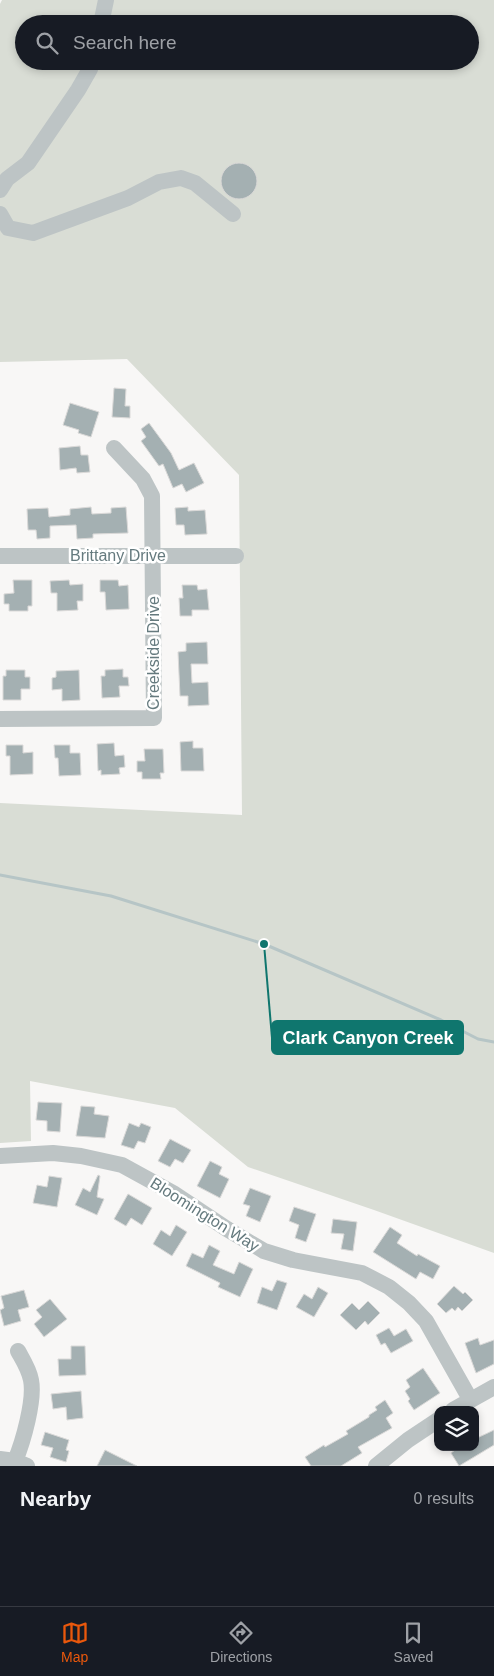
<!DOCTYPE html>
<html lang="en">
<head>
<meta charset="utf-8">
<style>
	:root { --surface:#171b24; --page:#242831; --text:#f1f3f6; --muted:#9ea1a6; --line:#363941; --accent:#ea580c }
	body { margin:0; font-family:Helvetica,sans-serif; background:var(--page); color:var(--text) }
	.controls { position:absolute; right:15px; bottom:15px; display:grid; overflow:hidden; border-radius:10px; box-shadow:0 2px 8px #0003 }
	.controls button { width:45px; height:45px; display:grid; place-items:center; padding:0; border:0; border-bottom:1px solid var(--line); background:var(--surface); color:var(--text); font:25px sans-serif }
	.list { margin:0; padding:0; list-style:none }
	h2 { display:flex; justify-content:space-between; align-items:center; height:65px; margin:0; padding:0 20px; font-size:21px }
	h2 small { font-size:16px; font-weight:400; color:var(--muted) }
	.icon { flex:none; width:28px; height:28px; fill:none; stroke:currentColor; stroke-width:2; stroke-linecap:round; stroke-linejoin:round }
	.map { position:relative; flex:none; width:494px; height:1466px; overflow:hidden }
	.search { position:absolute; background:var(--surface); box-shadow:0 2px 8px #0003; left:15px; right:15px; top:15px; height:55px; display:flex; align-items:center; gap:12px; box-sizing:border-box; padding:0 18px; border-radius:28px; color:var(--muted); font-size:19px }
	.sheet { height:140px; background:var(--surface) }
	nav { display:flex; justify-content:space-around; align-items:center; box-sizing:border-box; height:70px; border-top:1px solid var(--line); background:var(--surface); font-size:14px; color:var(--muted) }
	nav a { display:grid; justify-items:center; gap:2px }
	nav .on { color:var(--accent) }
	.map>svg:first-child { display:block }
	.green { fill:#d9ddd5; fill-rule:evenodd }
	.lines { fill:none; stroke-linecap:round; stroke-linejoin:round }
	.stream { stroke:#b6c5c6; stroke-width:3 }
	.building { fill:#a4b0b2; stroke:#dad9d8 }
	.minor { stroke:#bdc4c5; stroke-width:16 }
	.labels { text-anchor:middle; stroke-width:5; stroke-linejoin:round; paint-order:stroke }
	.street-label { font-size:16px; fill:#657a7e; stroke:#fff }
	.leader { fill:none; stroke:#0f766e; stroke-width:2 }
	.callout-dot { fill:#0f766e; stroke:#fff; stroke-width:2 }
	.callout { fill:#0f766e; stroke:#0f766e; stroke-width:2 }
	.callout-label { font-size:18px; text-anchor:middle; font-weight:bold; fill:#fff }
</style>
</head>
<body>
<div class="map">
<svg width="494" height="1466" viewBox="0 0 494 1466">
	<rect width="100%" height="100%" fill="#f8f7f6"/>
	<path class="green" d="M 2,0 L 494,0 L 494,1253 L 374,1210 L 248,1167 L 175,1108 L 30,1081 L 31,1141 L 0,1143 L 0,803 L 242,815 L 239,475 L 127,359 L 0,362 L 0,4 ZM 24,24 L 470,24 L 470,61 L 24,61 Z"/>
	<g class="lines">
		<path class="stream" d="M 0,875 L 111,896 L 264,944 L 441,1020 L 478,1039 L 494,1042"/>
	</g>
	<path class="building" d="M221 181a18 18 0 1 1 36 0a18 18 0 1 1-36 0Z
		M 114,388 L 126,389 L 125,406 L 130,406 L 130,418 L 112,417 Z
		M 70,403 L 99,412 L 91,437 L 78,433 L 79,430 L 63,425 Z
		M 149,423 L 171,453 L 179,470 L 194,463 L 204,483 L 186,492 L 182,484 L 173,488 L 163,464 L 159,466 L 141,441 L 146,437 L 141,429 Z
		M 80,446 L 81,455 L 88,455 L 90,472 L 77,473 L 76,468 L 60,470 L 59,448 Z
		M 91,507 L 92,514 L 111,513 L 111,508 L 126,507 L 128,533 L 93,534 L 93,538 L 77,539 L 76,525 L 50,526 L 50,538 L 37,539 L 36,530 L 28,530 L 27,509 L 48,508 L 49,517 L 70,515 L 70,509 Z
		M 188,507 L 188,511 L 205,510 L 207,534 L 185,535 L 184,525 L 176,525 L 175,508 Z
		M 13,580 L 32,580 L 32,606 L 28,606 L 28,611 L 9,611 L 9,604 L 4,604 L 4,594 L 14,593 Z
		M 69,580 L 70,585 L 83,584 L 83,601 L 77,601 L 78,610 L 57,611 L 57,593 L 51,593 L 50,581 Z
		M 100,580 L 118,580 L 119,586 L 128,585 L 129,609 L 106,610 L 105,592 L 100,592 Z
		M 182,585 L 197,585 L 198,590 L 207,589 L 209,610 L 192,610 L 192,616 L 180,616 L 179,598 L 183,598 Z
		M 207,642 L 208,664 L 191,664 L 192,683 L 208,682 L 209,705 L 188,706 L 188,696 L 180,696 L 178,652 L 186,651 L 186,643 Z
		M 123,669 L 123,677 L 128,677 L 129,686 L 119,686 L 120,697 L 102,698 L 101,676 L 105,676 L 105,670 Z
		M 6,670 L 25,670 L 25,677 L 30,677 L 30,689 L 21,689 L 21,700 L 3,700 L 3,676 L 6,676 Z
		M 79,670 L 80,700 L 62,701 L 62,689 L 52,690 L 52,678 L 56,677 L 56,671 Z
		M 193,741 L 193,748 L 203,748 L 204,771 L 181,771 L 180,742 Z
		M 114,743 L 115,756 L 124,755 L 125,767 L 119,768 L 120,774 L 101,775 L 101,770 L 98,771 L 97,744 Z
		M 6,745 L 23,745 L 23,753 L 33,752 L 33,774 L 10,775 L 10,756 L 6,756 Z
		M 54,745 L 70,745 L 70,753 L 80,753 L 81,775 L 59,776 L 58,758 L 55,758 Z
		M 144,749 L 163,749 L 164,773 L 160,773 L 161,779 L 142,779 L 142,772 L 137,772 L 137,761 L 145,761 Z
		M 38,1102 L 62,1103 L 60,1132 L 47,1131 L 47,1121 L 36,1120 Z
		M 81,1106 L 95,1107 L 94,1114 L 109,1116 L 105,1138 L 76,1136 Z
		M 129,1123 L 139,1127 L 141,1123 L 151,1127 L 145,1143 L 138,1141 L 134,1149 L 121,1145 Z
		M 170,1139 L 191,1150 L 183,1163 L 175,1159 L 170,1167 L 158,1161 Z
		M 210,1161 L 222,1167 L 219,1174 L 229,1179 L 220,1198 L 197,1186 Z
		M 98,1175 L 100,1176 L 97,1197 L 104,1199 L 97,1215 L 75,1205 L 83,1188 L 90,1192 Z
		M 49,1176 L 62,1178 L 57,1207 L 33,1203 L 37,1185 L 47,1187 Z
		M 250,1188 L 271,1196 L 260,1222 L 246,1216 L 250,1206 L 243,1204 Z
		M 128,1194 L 152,1208 L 142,1225 L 131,1218 L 126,1226 L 114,1219 Z
		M 294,1207 L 316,1214 L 306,1242 L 295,1238 L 299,1225 L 289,1221 Z
		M 333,1219 L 357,1222 L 353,1251 L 341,1249 L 344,1234 L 331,1233 Z
		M 176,1225 L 187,1232 L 172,1256 L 153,1244 L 161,1230 L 170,1236 Z
		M 390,1227 L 402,1235 L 397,1243 L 417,1256 L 418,1254 L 440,1266 L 433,1279 L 420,1272 L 416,1279 L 373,1252 Z
		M 209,1245 L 220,1251 L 213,1265 L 234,1274 L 239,1262 L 253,1269 L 240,1297 L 218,1287 L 220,1283 L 186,1266 L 192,1253 L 203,1258 Z
		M 277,1280 L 287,1283 L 277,1310 L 257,1303 L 262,1287 L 272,1291 Z
		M 454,1286 L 463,1294 L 465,1292 L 473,1300 L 462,1311 L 458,1307 L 455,1311 L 452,1308 L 446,1313 L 437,1304 Z
		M 318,1287 L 328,1293 L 314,1317 L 296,1307 L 304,1294 L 312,1299 Z
		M 24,1290 L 29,1307 L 18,1310 L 21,1321 L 4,1326 L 0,1310 L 4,1308 L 1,1296 Z
		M 50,1299 L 67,1319 L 44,1337 L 34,1324 L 42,1317 L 36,1310 Z
		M 368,1301 L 380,1313 L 368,1325 L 365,1321 L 356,1330 L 340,1315 L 352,1303 L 359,1310 Z
		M 389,1328 L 394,1336 L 406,1329 L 413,1341 L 391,1353 L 385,1343 L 381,1345 L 376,1335 Z
		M 478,1338 L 480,1345 L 494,1340 L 494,1364 L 476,1373 L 465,1343 Z
		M 71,1346 L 85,1346 L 86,1375 L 59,1376 L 58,1359 L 71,1359 Z
		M 423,1368 L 440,1393 L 414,1410 L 408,1401 L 410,1399 L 405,1391 L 410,1387 L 406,1380 Z
		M 81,1391 L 83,1418 L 67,1420 L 66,1407 L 53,1409 L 51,1394 Z
		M 385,1400 L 393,1413 L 386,1418 L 392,1428 L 358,1447 L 362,1453 L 341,1466 L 311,1466 L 305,1457 L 324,1445 L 325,1447 L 348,1434 L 346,1431 L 369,1417 L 369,1415 L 377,1410 L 375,1407 Z
		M 494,1430 L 494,1445 L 459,1466 L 451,1453 L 459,1447 L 475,1447 L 475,1439 Z
		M 45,1432 L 69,1440 L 66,1450 L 69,1451 L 66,1462 L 50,1457 L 53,1448 L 41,1445 Z
		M 105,1450 L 137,1466 L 97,1466 Z"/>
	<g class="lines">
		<path class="minor" d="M 101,24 L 106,0
			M 0,190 L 7,179 L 28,163 L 78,90 L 90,69 L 92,61
			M 0,214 L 8,228 L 33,233 L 128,198 L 159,182 L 181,178 L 195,183 L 233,214
			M 0,556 L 236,556
			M 0,719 L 154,718 L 152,496 L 143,479 L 114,448
			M 0,1156 L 53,1153 L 81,1156 L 122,1165 L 173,1193 L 227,1229 L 264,1251 L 293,1260 L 362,1273 L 389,1287 L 409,1303 L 426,1321 L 470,1399
			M 453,1410 L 494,1387
			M 0,1459 L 15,1461 L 27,1466
			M 15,1461 C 23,1442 35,1400 31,1380 C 29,1369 23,1360 18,1351
			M 376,1466 L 408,1440 L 438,1420"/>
	</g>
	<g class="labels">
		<g class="street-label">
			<text x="118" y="561">Brittany Drive</text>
			<text transform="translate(153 653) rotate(-90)" y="6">Creekside Drive</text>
			<text transform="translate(205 1214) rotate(32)" y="6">Bloomington Way</text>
		</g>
	</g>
	<path class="leader" d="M264 944L272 1038"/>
	<circle class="callout-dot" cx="264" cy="944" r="5"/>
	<rect class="callout" x="272" y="1021" width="191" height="33" rx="5"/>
	<g class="callout-label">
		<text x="368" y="1044">Clark Canyon Creek</text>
	</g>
</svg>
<div class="controls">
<button><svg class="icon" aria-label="layers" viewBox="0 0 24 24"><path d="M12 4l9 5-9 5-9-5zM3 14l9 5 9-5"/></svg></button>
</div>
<div class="search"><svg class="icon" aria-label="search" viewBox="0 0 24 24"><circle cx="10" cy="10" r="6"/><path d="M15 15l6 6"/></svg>Search here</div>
</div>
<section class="sheet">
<h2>Nearby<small>0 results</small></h2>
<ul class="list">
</ul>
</section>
<nav>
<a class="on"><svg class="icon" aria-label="map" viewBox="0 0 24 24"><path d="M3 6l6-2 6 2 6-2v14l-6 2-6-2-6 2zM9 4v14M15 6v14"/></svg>Map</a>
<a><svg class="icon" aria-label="directions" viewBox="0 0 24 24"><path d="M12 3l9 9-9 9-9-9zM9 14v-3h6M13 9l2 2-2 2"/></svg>Directions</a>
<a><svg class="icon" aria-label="saved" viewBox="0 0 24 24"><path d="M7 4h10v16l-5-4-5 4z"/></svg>Saved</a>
</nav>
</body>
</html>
